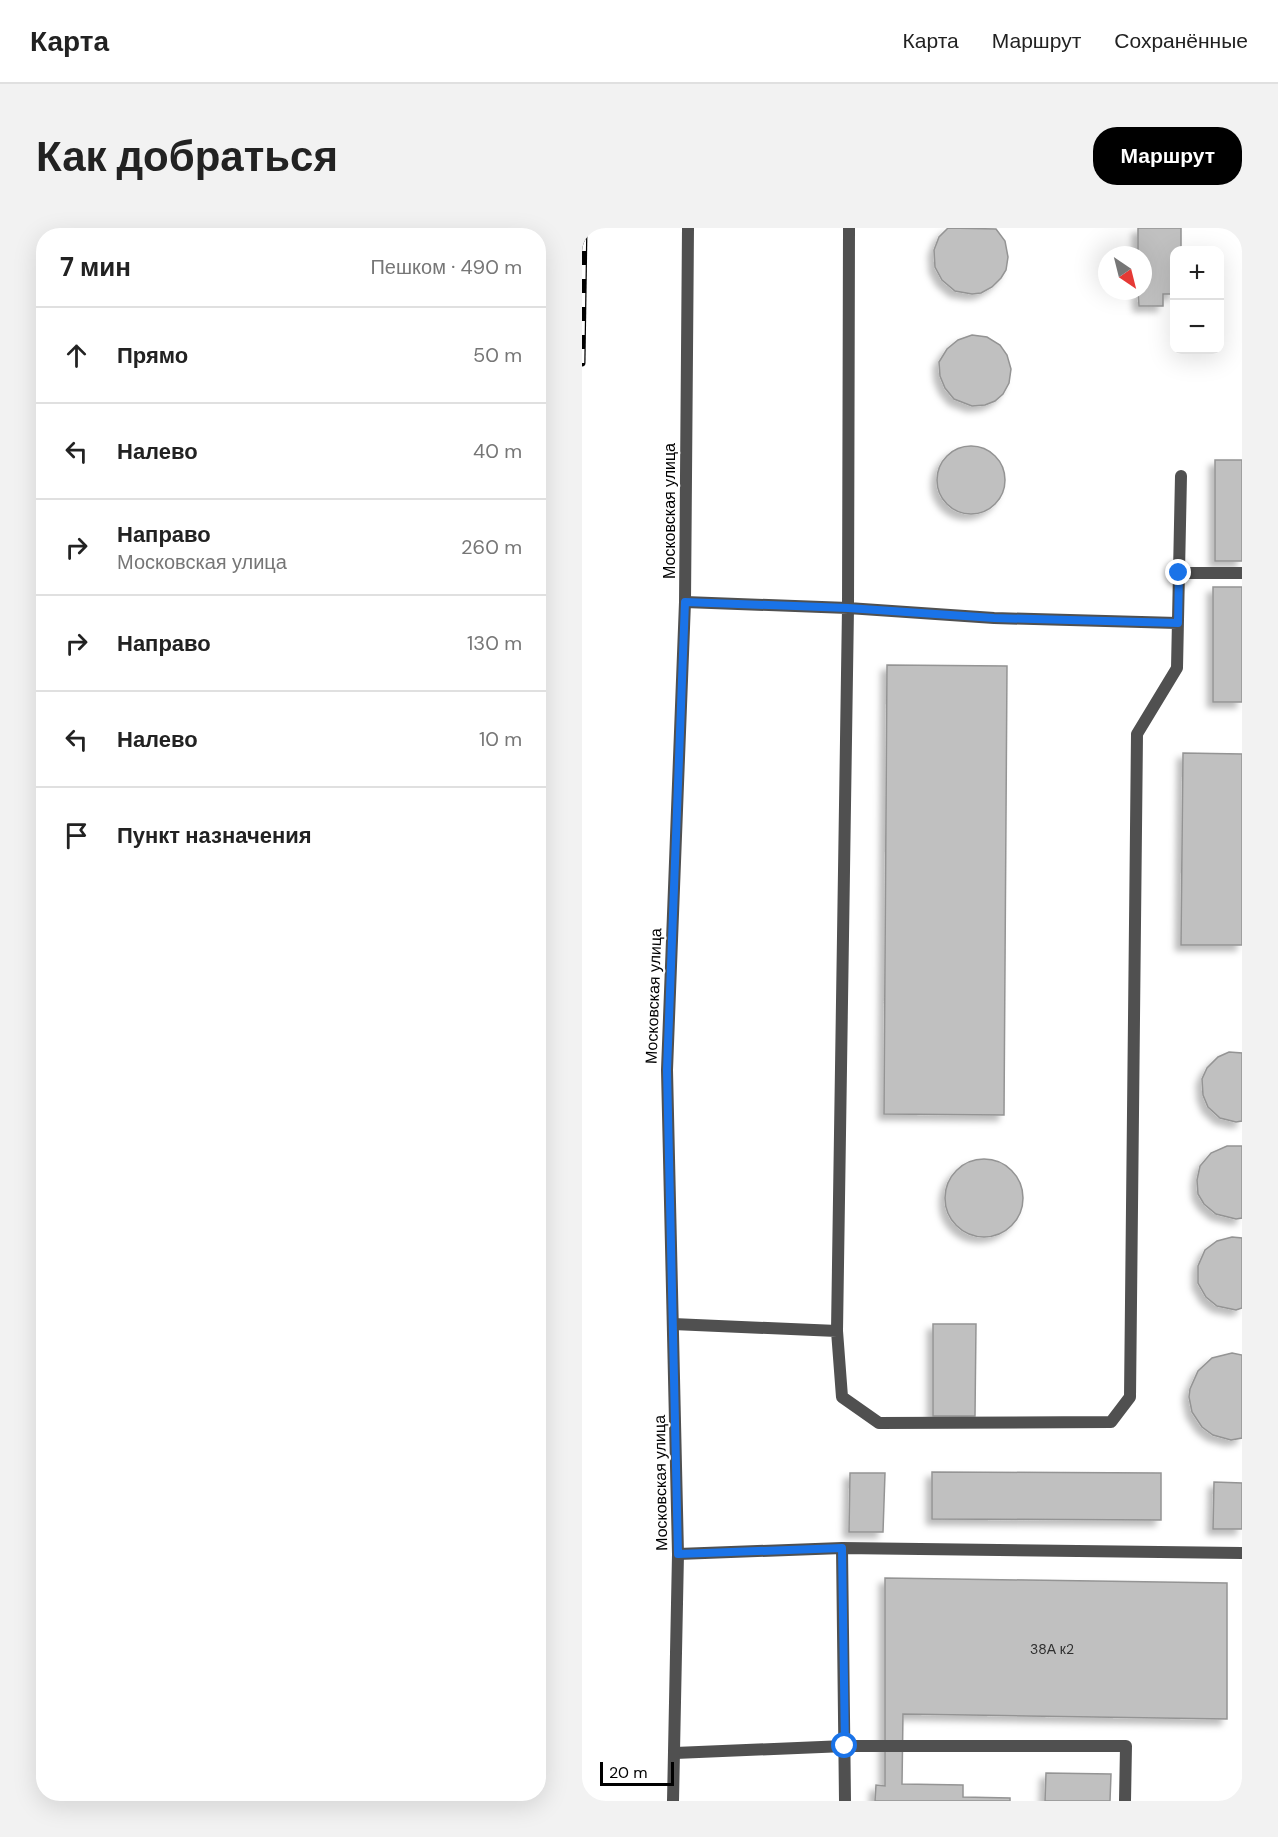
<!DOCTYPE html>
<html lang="ru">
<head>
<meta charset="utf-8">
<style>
	:root { --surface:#fff; --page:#f2f2f2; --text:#222; --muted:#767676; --line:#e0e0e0; --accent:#000 }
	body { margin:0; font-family:"DM Sans",sans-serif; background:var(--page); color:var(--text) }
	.controls { position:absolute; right:18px; top:18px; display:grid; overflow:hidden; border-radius:12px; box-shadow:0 6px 24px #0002 }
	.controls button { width:54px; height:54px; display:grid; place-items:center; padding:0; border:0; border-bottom:2px solid var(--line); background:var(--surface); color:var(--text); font:30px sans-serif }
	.compass { position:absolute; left:516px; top:18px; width:54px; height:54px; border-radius:50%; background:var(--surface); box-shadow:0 6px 24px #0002; rotate:145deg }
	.scale { position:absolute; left:18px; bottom:15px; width:74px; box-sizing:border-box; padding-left:6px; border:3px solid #000; border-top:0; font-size:16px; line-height:21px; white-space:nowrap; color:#000; -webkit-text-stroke:4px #fff; paint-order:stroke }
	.stop { position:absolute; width:18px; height:18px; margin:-14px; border:4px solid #1a73e8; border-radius:50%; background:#fff }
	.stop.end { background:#1a73e8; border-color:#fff; box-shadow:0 2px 6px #0008 }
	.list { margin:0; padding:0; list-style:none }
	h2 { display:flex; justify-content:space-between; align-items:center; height:78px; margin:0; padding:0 24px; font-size:26px }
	h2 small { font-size:20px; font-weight:400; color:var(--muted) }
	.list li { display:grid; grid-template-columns:39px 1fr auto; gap:18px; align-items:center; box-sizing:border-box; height:96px; padding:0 24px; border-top:2px solid var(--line) }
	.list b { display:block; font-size:22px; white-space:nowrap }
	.list p { margin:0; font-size:20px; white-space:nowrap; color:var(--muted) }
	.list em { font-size:20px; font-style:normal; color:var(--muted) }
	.icon { flex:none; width:33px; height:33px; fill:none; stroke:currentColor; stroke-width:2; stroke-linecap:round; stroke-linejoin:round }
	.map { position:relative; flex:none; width:660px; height:1573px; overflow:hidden; border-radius:24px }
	header { display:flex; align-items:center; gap:36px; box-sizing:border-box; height:84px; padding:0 30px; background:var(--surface); border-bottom:2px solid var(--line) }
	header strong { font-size:28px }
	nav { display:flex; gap:33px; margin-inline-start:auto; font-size:21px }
	.intro { display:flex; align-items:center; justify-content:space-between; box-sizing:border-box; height:144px; padding:0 36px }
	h1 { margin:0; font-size:42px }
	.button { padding:15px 27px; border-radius:24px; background:var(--accent); color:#fff; font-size:21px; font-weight:700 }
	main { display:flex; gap:36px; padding:0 36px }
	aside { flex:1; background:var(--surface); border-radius:24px; box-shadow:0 6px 24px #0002 }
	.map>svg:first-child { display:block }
	.building { fill:#c0c0c0; stroke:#949494; stroke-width:1.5; filter:url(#shadow) }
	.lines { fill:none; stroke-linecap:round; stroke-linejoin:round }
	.service { stroke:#505050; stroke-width:12 }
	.minor { stroke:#505050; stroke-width:12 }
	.rail-casing { stroke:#000; stroke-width:7 }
	.rail { stroke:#fff; stroke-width:4.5; stroke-dasharray:14; stroke-linecap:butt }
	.route { stroke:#1a73e8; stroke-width:8 }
	.labels { text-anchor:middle; stroke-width:4.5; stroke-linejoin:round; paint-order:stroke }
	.number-label { font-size:14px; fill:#303030 }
	.street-label { font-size:16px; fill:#000; stroke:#fff }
</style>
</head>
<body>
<header>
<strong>Карта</strong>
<nav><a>Карта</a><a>Маршрут</a><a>Сохранённые</a></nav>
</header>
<div class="intro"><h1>Как добраться</h1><a class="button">Маршрут</a></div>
<main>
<aside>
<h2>7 мин<small>Пешком · 490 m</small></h2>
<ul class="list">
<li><svg class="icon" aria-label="ahead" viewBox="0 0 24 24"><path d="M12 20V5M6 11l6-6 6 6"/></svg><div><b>Прямо</b></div><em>50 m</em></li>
<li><svg class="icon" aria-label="left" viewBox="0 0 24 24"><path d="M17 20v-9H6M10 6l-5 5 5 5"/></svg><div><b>Налево</b></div><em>40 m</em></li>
<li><svg class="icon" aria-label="right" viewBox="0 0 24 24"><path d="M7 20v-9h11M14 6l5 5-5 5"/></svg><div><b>Направо</b><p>Московская улица</p></div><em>260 m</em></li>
<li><svg class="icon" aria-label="right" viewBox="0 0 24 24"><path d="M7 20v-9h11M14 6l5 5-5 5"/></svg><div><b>Направо</b></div><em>130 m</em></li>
<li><svg class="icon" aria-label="left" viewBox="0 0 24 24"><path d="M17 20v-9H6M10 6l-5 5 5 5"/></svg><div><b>Налево</b></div><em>10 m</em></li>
<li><svg class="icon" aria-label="arrive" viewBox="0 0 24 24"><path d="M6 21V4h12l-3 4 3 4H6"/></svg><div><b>Пункт назначения</b></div></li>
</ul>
</aside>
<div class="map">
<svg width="660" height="1573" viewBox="0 0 660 1573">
	<defs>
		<filter id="shadow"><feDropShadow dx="-5.5" dy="5.5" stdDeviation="3" flood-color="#0004"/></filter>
	</defs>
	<rect width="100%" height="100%" fill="#fff"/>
	<path class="building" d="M 366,0 L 414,1 L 423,13 L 426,29 L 424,42 L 419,50 L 410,59 L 399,65 L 390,66 L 373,63 L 360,52 L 353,39 L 352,22 L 357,9 Z
		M 556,0 L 599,0 L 599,22 L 592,22 L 592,66 L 581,66 L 581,78 L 557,78 L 556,63 L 561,63 L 561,27 L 556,27 Z
		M 390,107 L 405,109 L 418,117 L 425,127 L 429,141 L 427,155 L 421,166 L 413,173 L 403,177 L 390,178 L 372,171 L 363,160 L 358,148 L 357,134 L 365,121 L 376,112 Z
		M355 252a34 34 0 1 1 68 0a34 34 0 1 1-68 0Z
		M 633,232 L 660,232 L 660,333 L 633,333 Z
		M 631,359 L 660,359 L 660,474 L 631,474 Z
		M 305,437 L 425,438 L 422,887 L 302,886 Z
		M 601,525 L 660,526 L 660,717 L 599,717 Z
		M 647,824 L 660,825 L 660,893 L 654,894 L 638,890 L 626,879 L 621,867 L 620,851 L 625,840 L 636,829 Z
		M 645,918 L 660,918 L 660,990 L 654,991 L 634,986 L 622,976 L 616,966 L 615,952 L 618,938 L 629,925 Z
		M363 970a39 39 0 1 1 78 0a39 39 0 1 1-78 0Z
		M 650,1009 L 660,1010 L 660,1080 L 654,1082 L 635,1078 L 624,1069 L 616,1055 L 616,1038 L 623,1022 L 635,1013 Z
		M 351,1096 L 394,1096 L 393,1188 L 351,1188 Z
		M 650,1125 L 660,1127 L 660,1210 L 649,1212 L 631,1207 L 620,1199 L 610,1184 L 607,1169 L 608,1161 L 616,1143 L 630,1130 Z
		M 350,1244 L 579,1245 L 579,1292 L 350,1291 Z
		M 268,1245 L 303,1245 L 301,1304 L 267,1304 Z
		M 632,1254 L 660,1255 L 660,1301 L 631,1301 Z
		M 303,1350 L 645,1355 L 645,1491 L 321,1486 L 320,1556 L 381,1557 L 381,1569 L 428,1570 L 428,1573 L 293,1573 L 294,1557 L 303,1558 Z
		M 464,1545 L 529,1546 L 528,1573 L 463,1573 Z"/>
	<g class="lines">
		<path class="service" d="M 267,0 L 266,380 L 255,1103 L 260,1169 L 297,1195 L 529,1194 L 548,1169 L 555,506 L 595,440 L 599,248
			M 597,345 L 660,345
			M 103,374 L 266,380 L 412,390 L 595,395
			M 91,1096 L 255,1103
			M 260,1320 L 263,1573
			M 96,1326 L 260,1320 L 660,1325
			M 93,1525 L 263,1518 L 544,1518 L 543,1573"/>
		<path class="minor" d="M 91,1573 L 96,1326 L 85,842 L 103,374 L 106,0"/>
		<g class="rail-casing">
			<path id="rail" d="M 0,135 L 2,0"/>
		</g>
		<use href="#rail" class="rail"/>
	</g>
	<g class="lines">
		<path class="route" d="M 263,1518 L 260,1320 L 96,1326 L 85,842 L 103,374 L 266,380 L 412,390 L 596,395 L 597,345"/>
	</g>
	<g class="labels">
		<g class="number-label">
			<text x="470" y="1426">38А к2</text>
		</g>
		<g class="street-label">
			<text transform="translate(87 283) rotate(-90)" y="6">Московская улица</text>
			<text transform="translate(71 768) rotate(-88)" y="6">Московская улица</text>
			<text transform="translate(78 1255) rotate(-91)" y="6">Московская улица</text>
		</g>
	</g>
</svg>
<div class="controls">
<button>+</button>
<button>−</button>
</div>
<svg class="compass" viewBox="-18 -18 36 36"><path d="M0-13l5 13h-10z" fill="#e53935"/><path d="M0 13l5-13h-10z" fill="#767676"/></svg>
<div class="scale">20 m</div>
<div class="stop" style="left:263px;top:1518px"></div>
<div class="stop end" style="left:597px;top:345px"></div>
</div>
</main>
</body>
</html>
